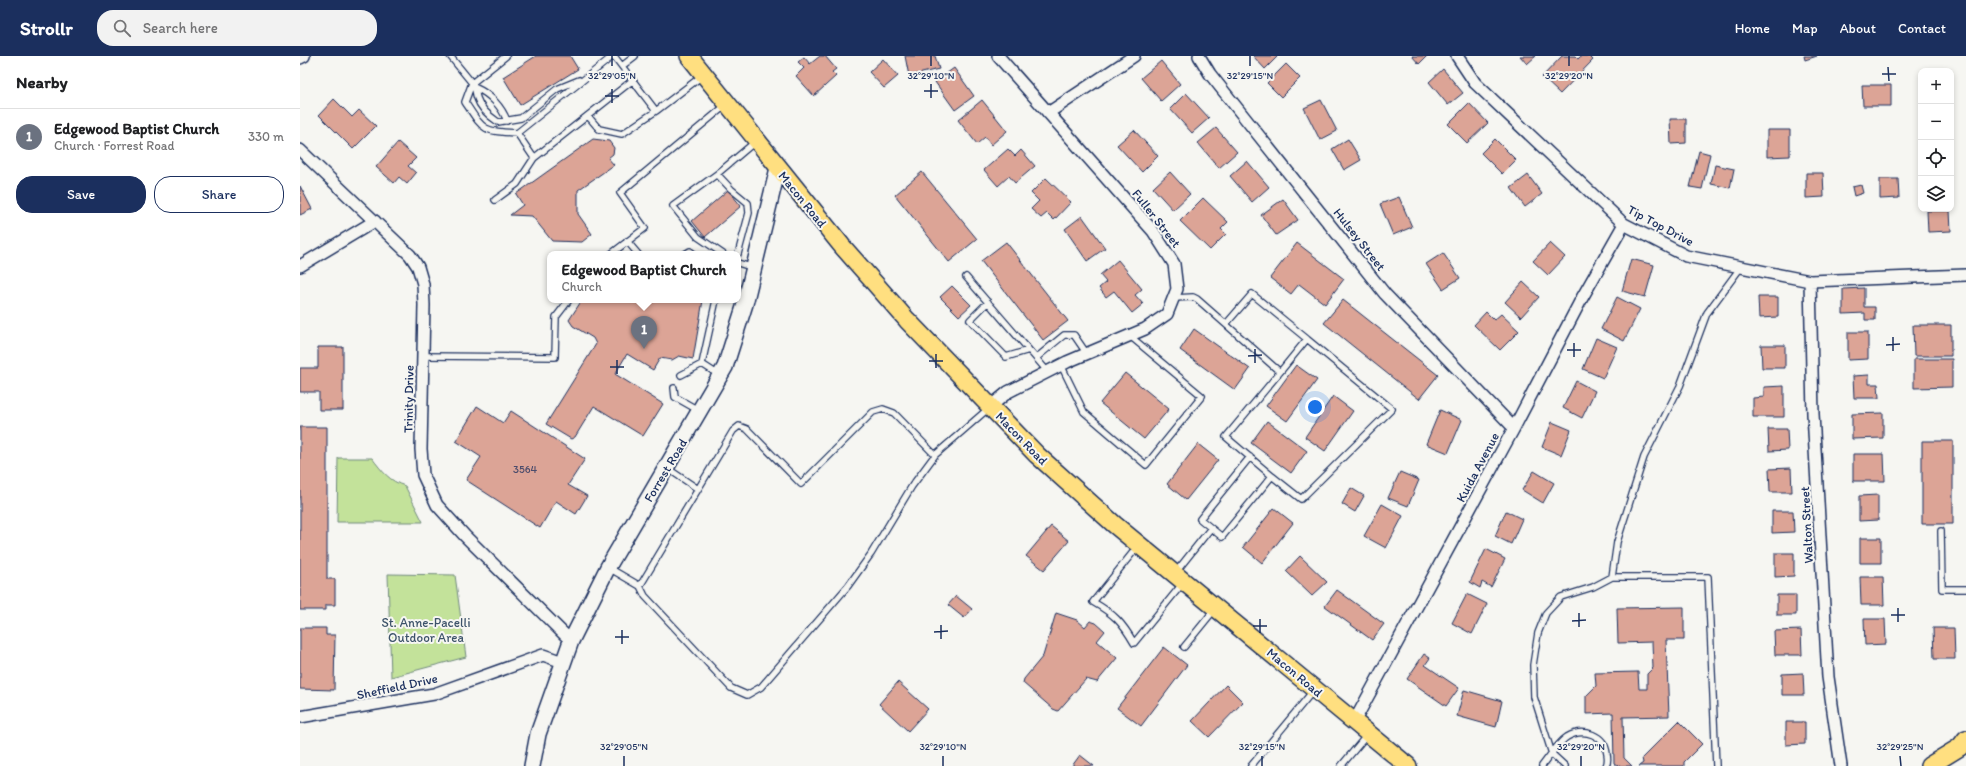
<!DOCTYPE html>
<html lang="en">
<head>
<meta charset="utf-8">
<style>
	:root { --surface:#fff; --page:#f2f2f2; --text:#202124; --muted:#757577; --line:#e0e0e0; --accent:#1b2f5e }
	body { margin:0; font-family:Itim,sans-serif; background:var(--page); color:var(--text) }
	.controls { position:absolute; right:12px; top:12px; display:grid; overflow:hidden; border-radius:8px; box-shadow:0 2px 6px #0003 }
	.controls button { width:36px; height:36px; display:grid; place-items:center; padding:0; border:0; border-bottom:1px solid var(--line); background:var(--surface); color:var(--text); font:20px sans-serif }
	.you { position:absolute; left:1015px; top:351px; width:14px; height:14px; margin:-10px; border:3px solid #fff; border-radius:50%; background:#1a73e8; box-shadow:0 0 0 6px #1a73e833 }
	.badge { display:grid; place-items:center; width:26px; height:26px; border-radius:50%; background:var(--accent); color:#fff; font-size:13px; font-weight:700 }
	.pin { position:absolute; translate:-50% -33px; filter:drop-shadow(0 1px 2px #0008) }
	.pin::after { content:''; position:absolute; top:21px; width:14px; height:12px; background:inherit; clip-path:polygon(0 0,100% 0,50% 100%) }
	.popup { position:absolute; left:247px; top:195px; width:194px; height:52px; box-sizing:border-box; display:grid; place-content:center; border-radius:8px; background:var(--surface); filter:drop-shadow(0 1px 3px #0005); font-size:13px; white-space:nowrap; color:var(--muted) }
	.popup b { font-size:15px; color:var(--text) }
	.popup::after { content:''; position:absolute; left:50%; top:100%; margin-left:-8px; border:8px solid transparent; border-top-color:var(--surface) }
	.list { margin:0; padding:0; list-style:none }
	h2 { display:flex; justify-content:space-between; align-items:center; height:52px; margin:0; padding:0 16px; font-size:17px }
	h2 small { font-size:13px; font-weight:400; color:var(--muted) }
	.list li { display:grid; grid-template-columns:26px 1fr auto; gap:12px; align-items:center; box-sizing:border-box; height:56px; padding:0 16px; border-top:1px solid var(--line) }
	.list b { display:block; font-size:15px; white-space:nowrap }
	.list p { margin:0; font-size:13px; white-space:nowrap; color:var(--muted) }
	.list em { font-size:13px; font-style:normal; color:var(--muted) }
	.actions { display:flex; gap:8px; padding:12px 16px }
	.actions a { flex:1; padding:9px 0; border:1px solid var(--accent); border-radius:16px; text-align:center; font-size:14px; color:var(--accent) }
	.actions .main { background:var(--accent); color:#fff }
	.icon { flex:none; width:22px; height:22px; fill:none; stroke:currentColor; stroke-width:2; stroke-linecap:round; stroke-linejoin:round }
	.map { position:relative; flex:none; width:1666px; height:710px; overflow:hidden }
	header { display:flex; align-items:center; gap:24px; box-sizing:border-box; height:56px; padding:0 20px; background:var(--accent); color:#fff }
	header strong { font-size:19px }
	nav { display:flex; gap:22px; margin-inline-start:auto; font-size:14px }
	.search { width:280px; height:36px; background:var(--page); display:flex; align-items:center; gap:10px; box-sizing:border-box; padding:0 14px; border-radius:16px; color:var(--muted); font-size:15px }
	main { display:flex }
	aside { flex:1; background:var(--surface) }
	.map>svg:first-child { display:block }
	.green { fill:#c3e29a; stroke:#6f887c }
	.building { fill:#dca496; stroke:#1b2f5e }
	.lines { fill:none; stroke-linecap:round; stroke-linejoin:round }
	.lane-casing { stroke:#1b2f5e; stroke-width:8 }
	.street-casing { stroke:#1b2f5e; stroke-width:14 }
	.secondary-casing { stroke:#1b2f5e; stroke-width:18 }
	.primary-casing { stroke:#1b2f5e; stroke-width:20 }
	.lane { stroke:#f6f6f2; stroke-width:5.5 }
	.street { stroke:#f6f6f2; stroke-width:11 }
	.secondary { stroke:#f6f6f2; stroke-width:15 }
	.primary { stroke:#ffdf80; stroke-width:17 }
	.ticks { fill:none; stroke:#1b2f5e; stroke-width:1.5 }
	.labels { text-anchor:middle; stroke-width:4; stroke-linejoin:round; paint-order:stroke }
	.number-label { font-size:11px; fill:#4b4c6c }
	.street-label { font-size:13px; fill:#1b2f5e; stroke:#f6f6f2 }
	.park-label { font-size:13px; fill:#3d536a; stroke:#f6f6f2 }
	.ticks-label { font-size:10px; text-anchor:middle; fill:#1b2f5e; stroke:#f6f6f2; stroke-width:4; stroke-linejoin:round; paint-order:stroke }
</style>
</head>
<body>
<header>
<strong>Strollr</strong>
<div class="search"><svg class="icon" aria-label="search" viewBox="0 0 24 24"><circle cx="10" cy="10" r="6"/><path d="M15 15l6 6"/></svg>Search here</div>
<nav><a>Home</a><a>Map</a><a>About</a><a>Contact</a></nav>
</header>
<main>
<aside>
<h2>Nearby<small></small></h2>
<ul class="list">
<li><span class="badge" style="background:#6b7280">1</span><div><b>Edgewood Baptist Church</b><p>Church · Forrest Road</p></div><em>330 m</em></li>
</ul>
<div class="actions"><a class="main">Save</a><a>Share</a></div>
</aside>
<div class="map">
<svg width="1666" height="710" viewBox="0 0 1666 710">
	<rect width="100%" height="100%" fill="#f6f6f2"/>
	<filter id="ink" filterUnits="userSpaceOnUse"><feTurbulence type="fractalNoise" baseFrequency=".025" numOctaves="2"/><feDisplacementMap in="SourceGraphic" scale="8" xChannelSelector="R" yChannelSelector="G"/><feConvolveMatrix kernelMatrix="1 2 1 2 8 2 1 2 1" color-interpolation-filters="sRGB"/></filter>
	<g filter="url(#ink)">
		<path class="green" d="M 38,402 L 72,402 C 82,415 89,425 105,430 L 123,466 L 37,466 Z
			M 88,518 L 155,519 L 166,601 L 91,621 Z"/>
		<path class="building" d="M 236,0 L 270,0 L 278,13 L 220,49 L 203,21 Z
			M 520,0 L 525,0 L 536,13 L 532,16 L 536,20 L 514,40 L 496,20 L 504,12 L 498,6 L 504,1 L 510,8 Z
			M 605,0 L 635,0 L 639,13 L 609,20 Z
			M 953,0 L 976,0 L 977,1 L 965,13 Z
			M 1112,0 L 1127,0 L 1119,8 Z
			M 1220,0 L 1236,0 L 1227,8 Z
			M 1262,0 L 1275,0 L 1278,3 L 1281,0 L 1289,0 L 1293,4 L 1260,38 L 1242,21 Z
			M 1504,0 L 1517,0 L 1505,4 Z
			M 583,3 L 598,20 L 584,32 L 569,16 Z
			M 861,5 L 880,28 L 861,45 L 841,22 Z
			M 986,8 L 1000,22 L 981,41 L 967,27 Z
			M 654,12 L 674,40 L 655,54 L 635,26 Z
			M 1143,13 L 1163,37 L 1148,49 L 1129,26 Z
			M 1562,29 L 1591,29 L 1591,50 L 1563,50 Z
			M 886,37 L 909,62 L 892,77 L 870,53 Z
			M 34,43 L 52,61 L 59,54 L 76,70 L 53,93 L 19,59 Z
			M 682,44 L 707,75 L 691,89 L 685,81 L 677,88 L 658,64 Z
			M 1021,44 L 1037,75 L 1020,84 L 1004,52 Z
			M 1169,47 L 1188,67 L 1167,87 L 1148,68 Z
			M 1370,63 L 1386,63 L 1386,87 L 1371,88 Z
			M 916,72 L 937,96 L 919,112 L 898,87 Z
			M 834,74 L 858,100 L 842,116 L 817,89 Z
			M 1467,74 L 1490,74 L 1490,100 L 1467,101 Z
			M 293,83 L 309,85 L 314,92 L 313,98 L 308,102 L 314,109 L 278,134 L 278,158 L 292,178 L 282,186 L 252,185 L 232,160 L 210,159 L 223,149 L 216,138 Z
			M 1048,83 L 1061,104 L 1044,114 L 1032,93 Z
			M 1195,83 L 1216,104 L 1202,118 L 1181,97 Z
			M 98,86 L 116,102 L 108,110 L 116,117 L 107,128 L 99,121 L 94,127 L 76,111 Z
			M 708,93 L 715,100 L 721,94 L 735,110 L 715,127 L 709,120 L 698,130 L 684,114 Z
			M 1399,95 L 1410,98 L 1402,133 L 1390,131 Z
			M 947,105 L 969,131 L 952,146 L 930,120 Z
			M 1415,109 L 1434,113 L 1430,132 L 1411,128 Z
			M 622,116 L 677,183 L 649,206 L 595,139 Z
			M 870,116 L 890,138 L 873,154 L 853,132 Z
			M 1506,117 L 1523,117 L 1524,141 L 1506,142 Z
			M 1228,119 L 1242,138 L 1225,151 L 1211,132 Z
			M 746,122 L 771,146 L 754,164 L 747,157 L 741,162 L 731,153 L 739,145 L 731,137 Z
			M 1580,123 L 1598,123 L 1599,142 L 1580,143 Z
			M 1561,129 L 1563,137 L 1554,140 L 1552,131 Z
			M 0,130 L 12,153 L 0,159 Z
			M 428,134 L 441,150 L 405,181 L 392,165 Z
			M 1099,141 L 1112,171 L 1093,179 L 1080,148 Z
			M 903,142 L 928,166 L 921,173 L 926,178 L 910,194 L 880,165 Z
			M 983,143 L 998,164 L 976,179 L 961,159 Z
			M 1627,155 L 1650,155 L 1651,175 L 1628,176 Z
			M 782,160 L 805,192 L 787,205 L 765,173 Z
			M 706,186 L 768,265 L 743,284 L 681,205 Z
			M 997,187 L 1044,223 L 1025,248 L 999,228 L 991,238 L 970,222 Z
			M 1250,187 L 1265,201 L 1248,219 L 1233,205 Z
			M 1143,197 L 1160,222 L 1143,233 L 1126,208 Z
			M 1331,203 L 1354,209 L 1345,241 L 1322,235 Z
			M 818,204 L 842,233 L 835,239 L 843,248 L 832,257 L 814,235 L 806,241 L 799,232 L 806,226 L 800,219 Z
			M 1223,226 L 1239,241 L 1221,261 L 1205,246 Z
			M 652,230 L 671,249 L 659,260 L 640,241 Z
			M 1564,232 L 1564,251 L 1575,251 L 1575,264 L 1565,264 L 1565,257 L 1543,258 L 1543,233 Z
			M 1317,241 L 1340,253 L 1324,285 L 1301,273 Z
			M 1458,241 L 1478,241 L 1478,261 L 1459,262 Z
			M 282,244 L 403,244 L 393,303 L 379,300 L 372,304 L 360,302 L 353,314 L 327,298 L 315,318 L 363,348 L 343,380 L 294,350 L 275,381 L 271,383 L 246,368 L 296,288 L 293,282 L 273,270 L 269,264 Z
			M 1043,244 L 1138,319 L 1119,343 L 1024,267 Z
			M 1186,256 L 1194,264 L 1201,258 L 1219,275 L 1200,294 L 1174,269 Z
			M 1613,269 L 1651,269 L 1651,300 L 1614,300 Z
			M 894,273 L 950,313 L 935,334 L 880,294 Z
			M 1548,276 L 1568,276 L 1568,303 L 1548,304 Z
			M 1296,282 L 1317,291 L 1303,322 L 1283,313 Z
			M 1461,289 L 1485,289 L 1485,312 L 1462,312 Z
			M 18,291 L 43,291 L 43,354 L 19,354 L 19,336 L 0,336 L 0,312 L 18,312 Z
			M 1614,303 L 1652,303 L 1652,331 L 1614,332 Z
			M 996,309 L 1017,324 L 987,365 L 966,350 Z
			M 825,317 L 869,353 L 844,383 L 800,347 Z
			M 1569,319 L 1569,328 L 1578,328 L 1579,342 L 1554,342 L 1553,320 Z
			M 1276,325 L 1295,335 L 1282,362 L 1263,352 Z
			M 1484,330 L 1484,361 L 1453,361 L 1453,342 L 1464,341 L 1464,331 Z
			M 1033,340 L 1053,355 L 1025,395 L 1005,381 Z
			M 177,350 L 203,367 L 211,355 L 285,403 L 268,429 L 287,440 L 276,458 L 256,445 L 240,472 L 166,424 L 181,401 L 156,385 Z
			M 1140,354 L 1162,364 L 1148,397 L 1126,388 Z
			M 1583,357 L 1583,382 L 1552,383 L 1552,358 Z
			M 967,365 L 1007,395 L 991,417 L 951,387 Z
			M 1252,366 L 1271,374 L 1261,399 L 1242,391 Z
			M 0,371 L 27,371 L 27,523 L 35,523 L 35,549 L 26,549 L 26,554 L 0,554 Z
			M 1468,373 L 1487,373 L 1488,394 L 1469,395 Z
			M 1622,385 L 1653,385 L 1653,468 L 1622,468 Z
			M 898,388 L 918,404 L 886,444 L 867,428 Z
			M 1553,398 L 1584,398 L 1585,425 L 1553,425 Z
			M 1491,412 L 1492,436 L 1470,436 L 1469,413 Z
			M 1234,415 L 1254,427 L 1243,447 L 1222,434 Z
			M 1100,416 L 1119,424 L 1108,450 L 1088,442 Z
			M 1051,432 L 1064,440 L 1055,456 L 1042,448 Z
			M 1578,439 L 1578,464 L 1559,465 L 1559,440 Z
			M 1082,448 L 1103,460 L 1086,492 L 1064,480 Z
			M 974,452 L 993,467 L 962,507 L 943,491 Z
			M 1206,455 L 1222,463 L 1211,488 L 1195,480 Z
			M 1472,455 L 1493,455 L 1494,476 L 1472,477 Z
			M 751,470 L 769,485 L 744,514 L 726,500 Z
			M 1560,482 L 1581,482 L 1581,507 L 1560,507 Z
			M 1186,493 L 1205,503 L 1191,531 L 1182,526 L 1180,532 L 1170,526 Z
			M 1475,497 L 1494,497 L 1494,520 L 1475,521 Z
			M 1000,500 L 1027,526 L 1012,540 L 986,515 Z
			M 1560,521 L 1583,521 L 1584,549 L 1561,549 Z
			M 1037,534 L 1084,568 L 1072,584 L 1025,550 Z
			M 1167,538 L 1187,548 L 1172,578 L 1152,567 Z
			M 1477,539 L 1496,539 L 1496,559 L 1477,559 Z
			M 656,540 L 672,553 L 664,562 L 648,549 Z
			M 1384,551 L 1384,584 L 1366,584 L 1369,660 L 1323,661 L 1324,702 L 1332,710 L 1318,710 L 1314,707 L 1313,657 L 1286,658 L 1286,640 L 1296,630 L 1295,617 L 1338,616 L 1339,633 L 1347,633 L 1347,618 L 1353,612 L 1352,586 L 1318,587 L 1317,552 Z
			M 756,557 L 777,564 L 785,571 L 790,565 L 796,567 L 805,575 L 797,585 L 817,602 L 797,626 L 786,623 L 758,655 L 753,653 L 723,627 L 724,623 L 743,600 Z
			M 1564,563 L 1585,563 L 1586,588 L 1565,589 Z
			M 0,572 L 26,572 L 26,579 L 35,579 L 34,634 L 0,633 Z
			M 1633,572 L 1654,572 L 1655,603 L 1634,603 Z
			M 1501,574 L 1502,599 L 1475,599 L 1474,575 Z
			M 864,591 L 887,609 L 841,670 L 817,652 Z
			M 1124,598 L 1130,602 L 1125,609 L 1159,632 L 1146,650 L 1107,623 Z
			M 1503,617 L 1504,639 L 1482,639 L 1482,618 Z
			M 598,626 L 628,653 L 608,675 L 579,648 Z
			M 926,629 L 943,646 L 909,681 L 892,665 Z
			M 1164,634 L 1202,645 L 1196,671 L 1157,660 Z
			M 1379,665 L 1402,688 L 1384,706 L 1384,710 L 1339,710 L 1343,707 L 1342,702 Z
			M 1486,666 L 1505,666 L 1505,688 L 1486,689 Z
			M 780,699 L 794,710 L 772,710 Z"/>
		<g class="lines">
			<g class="lane-casing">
				<path id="lane" d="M 150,0 L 172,27 L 206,0
					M 313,0 L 217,77 L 234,102 L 333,24
					M 314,0 L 356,55
					M 322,10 L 335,0
					M 172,27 C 176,32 175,36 177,42 C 180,52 189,60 198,66 L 221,62 L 257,33 L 279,24
					M 172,27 L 165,46 C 184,75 182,75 217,77
					M 176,32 C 190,38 202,51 207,65
					M 288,60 L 299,73 L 322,78 L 356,55 L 402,20
					M 417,118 L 431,133 L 448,147 L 449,157 L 438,198
					M 195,144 L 217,128 L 234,102
					M 327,185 L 338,198
					M 311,198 L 345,172 L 320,137 L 426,49
					M 385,198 L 390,195 L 394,198
					M 423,198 L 398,181 L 373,150 L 417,118 L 456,85
					M 438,207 L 454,212
					M 666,221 L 748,316
					M 874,242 L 893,241 L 897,243 L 980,316 L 1007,283 L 1092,353 L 1001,443 L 972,420 L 922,481 L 911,472 L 876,516
					M 416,244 L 402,308 L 419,319
					M 688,246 L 670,264 L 706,301 L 729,294
					M 926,268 L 952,238 L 1007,283
					M 123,300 L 255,301 L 256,261 L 269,244
					M 736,302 L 764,279 L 774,279 L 787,298
					M 761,309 L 784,356 L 846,409 L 902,340 L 830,280
					M 381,319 L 402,308
					M 374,332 L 375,341 L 398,354
					M 367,412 L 398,433
					M 972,420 L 926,381 L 980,316
					M 911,472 L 900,463 L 950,401
					M 1641,475 L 1642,533 L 1666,533
					M 838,490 L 793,546 C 814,558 822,566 834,587 L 883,527
					M 309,512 L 340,530 L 345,540 L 431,632 L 447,639 L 461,631 L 548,530 L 571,498 L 612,430 L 635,399 L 689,352
					M 1312,521 L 1317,486 L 1344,401 L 1380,330 L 1407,257 L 1441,211
					M 340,530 L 433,375 L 439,370 L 447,373 L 501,428 L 573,356 L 583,353 L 594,357 L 635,399
					M 884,591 L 915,553
					M 951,710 L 1013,635
					M 1041,710 L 1067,679
					M 1242,710 C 1249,701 1258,687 1267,681 C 1284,671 1305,679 1307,698 C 1308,703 1308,706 1306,710
					M 1265,710 L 1252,698 L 1234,641 L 1233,609 L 1238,577 L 1246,557 L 1261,541 L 1293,531 L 1312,521 L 1408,521 L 1416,710"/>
			</g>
			<g class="street-casing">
				<path id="street" d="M 899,0 L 910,18 L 956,76 L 1085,238 L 1214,372
					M 1157,0 L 1175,27 L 1324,168 L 1386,200 L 1510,225 L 1666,219
					M 0,2 L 4,0
					M 748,57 L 834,0
					M 0,94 L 110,199 L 118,211 L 123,228 L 124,249 L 121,393 L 123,419 L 137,449 L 165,480 L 271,585
					M 0,210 L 75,165
					M 1510,225 L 1513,358 L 1528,621 L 1541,710
					M 691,350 L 708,336 L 767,306 L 845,273 L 867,258 L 877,233 L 874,208 L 853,175 L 698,0
					M 0,661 L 134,638 L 243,599 L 263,606
					M 1054,666 L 1214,372 L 1282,242 L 1324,168"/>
			</g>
			<g class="secondary-casing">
				<path id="secondary" d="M 232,710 L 238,678 L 271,585 L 308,511 L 425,311 L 445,248 L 478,112"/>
			</g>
			<g class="primary-casing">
				<path id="primary" d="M 389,0 L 542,190 L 607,264 L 737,399 L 815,469 L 1108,710
					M 1629,710 L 1660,691 L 1666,683"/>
			</g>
			<use href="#lane" class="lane"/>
			<use href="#street" class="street"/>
			<use href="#secondary" class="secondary"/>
			<use href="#primary" class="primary"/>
		</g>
	</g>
	<path class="ticks" d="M 312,0 L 312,10M 631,0 L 631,10M 950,0 L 950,10M 1269,0 L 1269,10M 1588,11 L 1589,25M 1582,18 L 1596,18M 631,28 L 631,42M 312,33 L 312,47M 624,35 L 638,35M 305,40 L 319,40M 1593,281 L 1593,295M 1274,287 L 1274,301M 1586,289 L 1600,288M 955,293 L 955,307M 1267,294 L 1281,294M 636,298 L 636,312M 948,300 L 962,299M 317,304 L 317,318M 629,305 L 643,305M 310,311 L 324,311M 1598,552 L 1598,566M 1279,557 L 1279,571M 1591,559 L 1605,559M 960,563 L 960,577M 1272,565 L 1286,564M 641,569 L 641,583M 953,570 L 967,570M 322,574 L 322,588M 634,576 L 648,575M 315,581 L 329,581M 324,700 L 324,710M 643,700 L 643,710M 962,700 L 962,710M 1281,700 L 1281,710M 1600,700 L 1601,710"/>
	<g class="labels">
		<g class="number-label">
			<text x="225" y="417">3564</text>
		</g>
		<g class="street-label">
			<text transform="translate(503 143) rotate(51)" y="5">Macon Road</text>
			<text transform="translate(857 162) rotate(52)" y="5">Fuller Street</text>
			<text transform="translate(1361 169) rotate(28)" y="5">Tip Top Drive</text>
			<text transform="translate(1060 183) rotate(52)" y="5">Hulsey Street</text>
			<text transform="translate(108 343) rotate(-89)" y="5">Trinity Drive</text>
			<text transform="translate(722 382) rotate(46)" y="5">Macon Road</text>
			<text transform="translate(1177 411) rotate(-62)" y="5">Kuida Avenue</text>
			<text transform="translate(365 414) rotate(-59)" y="5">Forrest Road</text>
			<text transform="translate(1506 469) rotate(-93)" y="5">Walton Street</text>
			<text transform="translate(995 616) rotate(40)" y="5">Macon Road</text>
			<text transform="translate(97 630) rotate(-12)" y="5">Sheffield Drive</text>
		</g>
		<g class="park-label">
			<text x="126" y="571">St. Anne-Pacelli<tspan x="126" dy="15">Outdoor Area</tspan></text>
		</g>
	</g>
	<g class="ticks-label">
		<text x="312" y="23">32°29'05"N</text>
		<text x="631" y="23">32°29'10"N</text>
		<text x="950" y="23">32°29'15"N</text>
		<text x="1269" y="23">32°29'20"N</text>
		<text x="324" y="694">32°29'05"N</text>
		<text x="643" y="694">32°29'10"N</text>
		<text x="962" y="694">32°29'15"N</text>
		<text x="1281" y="694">32°29'20"N</text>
		<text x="1600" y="694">32°29'25"N</text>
	</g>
</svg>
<div class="controls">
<button>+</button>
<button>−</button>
<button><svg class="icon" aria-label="locate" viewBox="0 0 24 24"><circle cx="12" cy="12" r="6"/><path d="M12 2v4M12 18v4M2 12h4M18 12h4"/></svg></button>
<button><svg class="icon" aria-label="layers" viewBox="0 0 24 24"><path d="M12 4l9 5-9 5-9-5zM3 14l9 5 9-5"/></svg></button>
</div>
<div class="you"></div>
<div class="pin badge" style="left:344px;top:293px;background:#6b7280">1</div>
<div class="popup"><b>Edgewood Baptist Church</b>Church</div>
</div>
</main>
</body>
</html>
